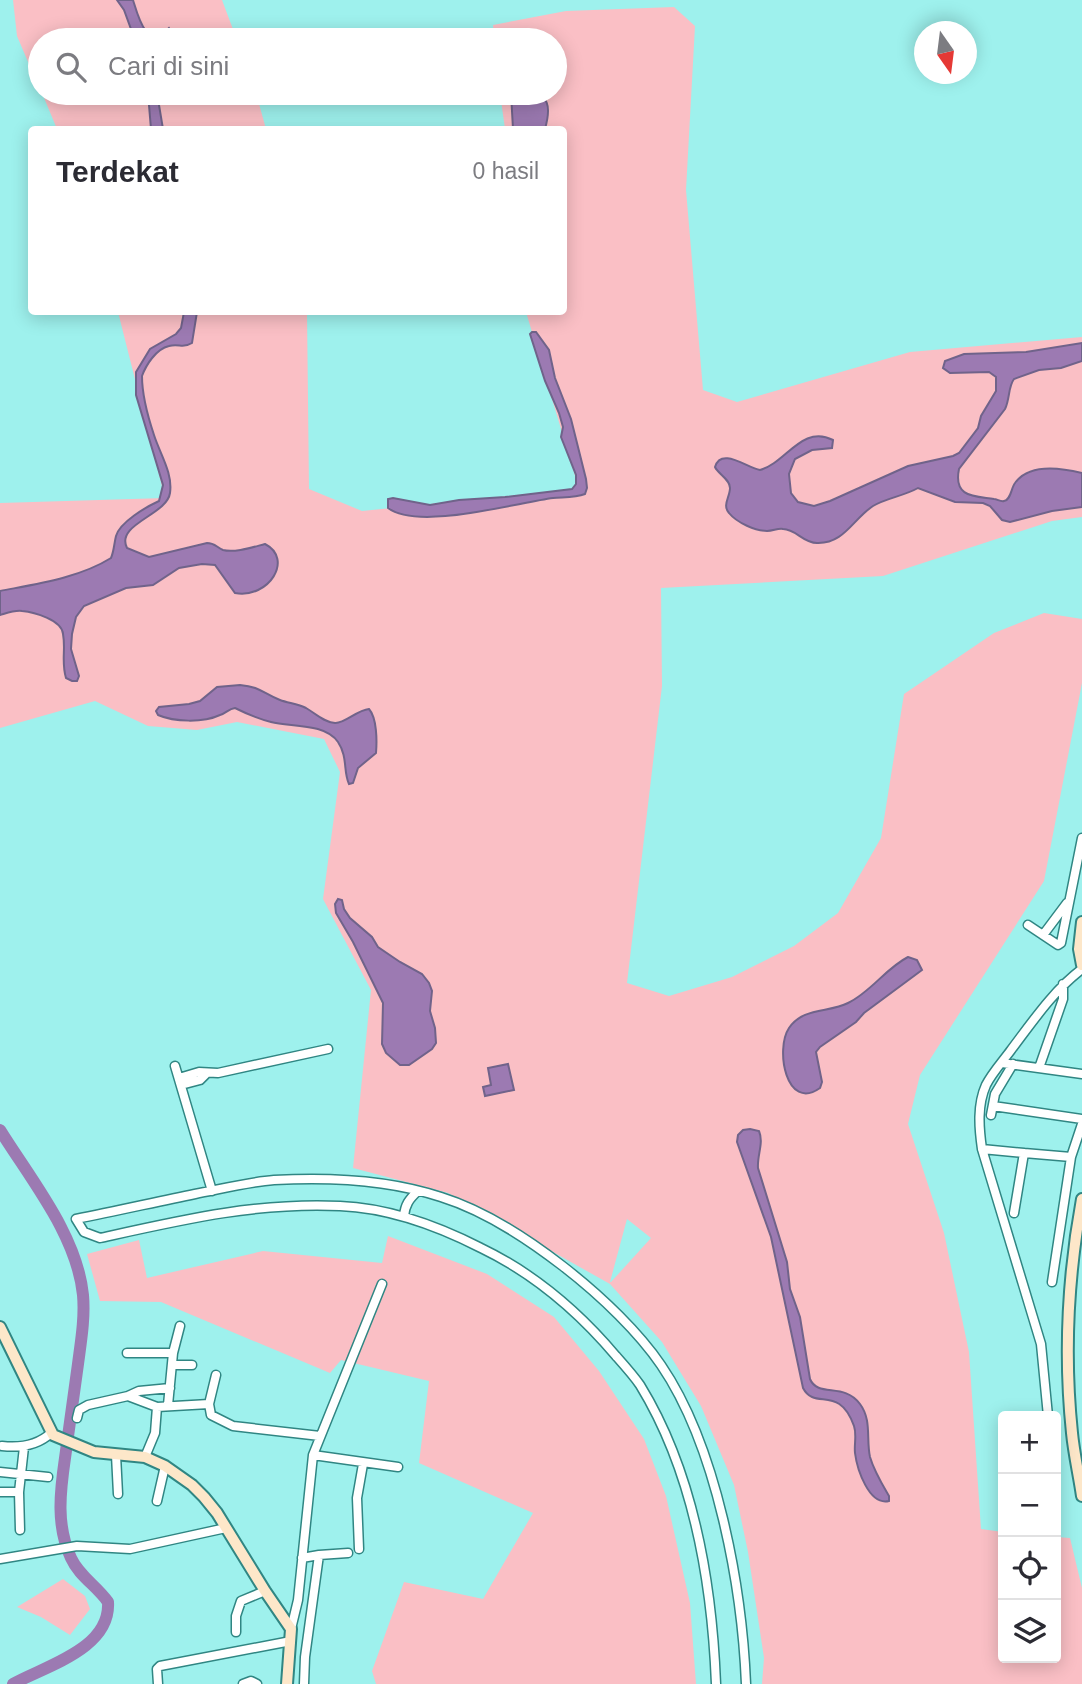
<!DOCTYPE html>
<html lang="id">
<head>
<meta charset="utf-8">
<style>
	:root { --surface:#fff; --page:#f7f7f7; --text:#2b2b33; --muted:#7c7c81; --line:#e1e1e2 }
	body { margin:0; font-family:Helvetica,sans-serif; background:var(--page); color:var(--text) }
	.controls { position:absolute; right:21px; bottom:21px; display:grid; overflow:hidden; border-radius:7px; box-shadow:0 4px 18px #0003 }
	.controls button { width:63px; height:63px; display:grid; place-items:center; padding:0; border:0; border-bottom:2px solid var(--line); background:var(--surface); color:var(--text); font:35px sans-serif }
	.compass { position:absolute; left:914px; top:21px; width:63px; height:63px; border-radius:50%; background:var(--surface); box-shadow:0 4px 18px #0003; rotate:166deg }
	.list { margin:0; padding:0; list-style:none }
	h2 { display:flex; justify-content:space-between; align-items:center; height:91px; margin:0; padding:0 28px; font-size:30px }
	h2 small { font-size:23px; font-weight:400; color:var(--muted) }
	.icon { flex:none; width:38px; height:38px; fill:none; stroke:currentColor; stroke-width:2; stroke-linecap:round; stroke-linejoin:round }
	.map { position:relative; flex:none; width:1082px; height:1684px; overflow:hidden }
	.search { position:absolute; background:var(--surface); box-shadow:0 4px 18px #0003; left:28px; top:28px; width:539px; height:77px; display:flex; align-items:center; gap:18px; box-sizing:border-box; padding:0 24px; border-radius:38px; color:var(--muted); font-size:26px }
	.panel { position:absolute; background:var(--surface); box-shadow:0 4px 18px #0003; left:28px; top:126px; width:539px; height:189px; border-radius:7px }
	.map>svg:first-child { display:block }
	.green { fill:#fabfc5; fill-rule:evenodd }
	.water { fill:#9c7ab2; stroke:#70638a; stroke-width:2 }
	.lines { fill:none; stroke-linecap:round; stroke-linejoin:round }
	.river { stroke:#9c7ab2; stroke-width:12 }
	.street-casing { stroke:#308683; stroke-width:11 }
	.secondary-casing { stroke:#308683; stroke-width:14 }
	.street { stroke:#fff; stroke-width:8 }
	.secondary { stroke:#fde7c9; stroke-width:10 }
</style>
</head>
<body>
<div class="map">
<svg width="1082" height="1684" viewBox="0 0 1082 1684">
	<rect width="100%" height="100%" fill="#9ef1ed"/>
	<path class="green" d="M 13,0 L 222,0 L 237,40 L 40,40 L 40,90 L 17,36 Z
		M 674,7 L 695,26 L 686,190 L 703,390 L 737,402 L 910,352 L 1082,337 L 1082,517 L 1052,521 L 883,576 L 661,588 L 662,686 L 627,983 L 669,996 L 732,977 L 794,946 L 838,913 L 881,838 L 904,694 L 994,633 L 1044,613 L 1082,619 L 1082,683 L 1044,881 L 920,1075 L 908,1124 L 944,1233 L 969,1352 L 981,1529 L 1003,1532 L 1003,1658 L 1056,1658 L 1056,1537 L 1070,1538 L 1082,1588 L 1082,1684 L 762,1684 L 764,1658 L 748,1552 L 734,1485 L 701,1406 L 662,1342 L 610,1284 L 448,1193 L 353,1168 L 371,990 L 323,899 L 340,772 L 324,739 L 237,722 L 197,730 L 148,726 L 95,701 L 0,728 L 0,503 L 165,498 L 118,312 L 307,312 L 309,489 L 362,511 L 579,489 L 526,312 L 564,312 L 564,130 L 505,129 L 500,93 L 555,93 L 555,40 L 494,40 L 493,25 L 566,11 ZM 627,1219 L 651,1238 L 611,1282 L 610,1282 Z
		M 42,93 L 256,93 L 266,129 L 57,129 Z
		M 388,1236 L 487,1274 L 554,1317 L 599,1371 L 644,1439 L 666,1496 L 690,1603 L 696,1684 L 376,1684 L 372,1671 L 404,1582 L 483,1599 L 533,1513 L 419,1463 L 429,1381 L 341,1360 L 330,1373 L 161,1302 L 100,1301 L 87,1254 L 139,1240 L 147,1278 L 263,1251 L 382,1263 Z
		M 63,1579 L 85,1596 L 90,1609 L 70,1635 L 41,1617 L 17,1607 Z"/>
	<path class="water" d="M 117,0 L 133,0 C 138,16 147,53 169,28 L 172,32 L 163,40 L 135,40 L 124,10 Z
		M 148,93 L 157,93 L 163,129 L 151,129 Z
		M 511,93 C 541,93 555,93 545,129 L 513,129 Z
		M 184,312 L 197,312 L 192,343 C 183,349 179,343 169,346 C 156,349 146,365 142,376 C 142,395 148,417 154,435 C 160,454 173,473 170,493 C 167,515 115,524 127,548 L 149,557 L 207,543 C 215,543 216,547 223,550 C 235,553 253,547 265,544 C 294,559 269,599 235,593 L 215,565 L 202,564 L 179,568 L 153,585 L 126,588 L 84,606 L 76,617 L 72,634 L 71,649 L 79,676 L 77,681 L 72,681 L 66,678 C 61,661 66,650 63,634 C 62,620 34,612 22,611 C 15,610 7,613 0,615 L 0,591 C 36,584 79,578 111,558 C 114,551 114,544 116,536 C 120,522 146,507 159,501 L 163,485 L 136,395 L 136,372 L 150,349 L 176,334 L 181,328 Z
		M 532,332 L 536,332 L 549,350 L 555,378 L 571,419 L 586,479 L 587,488 L 585,494 C 575,498 563,497 553,498 C 515,503 418,531 388,508 L 388,499 L 393,498 L 430,505 L 459,500 L 505,497 L 572,489 L 576,484 L 576,475 L 561,437 L 563,427 L 559,413 L 545,381 L 530,334 Z
		M 1082,343 L 1082,361 L 1061,368 L 1039,370 L 1014,379 C 1008,387 1010,399 1005,409 L 959,469 C 953,498 975,496 994,499 C 997,499 1001,502 1004,501 C 1011,500 1011,488 1015,483 C 1029,463 1062,468 1082,473 L 1082,507 L 1052,511 L 1010,522 L 1002,520 L 990,506 L 983,503 L 955,502 L 918,488 C 904,496 886,498 873,506 C 853,519 844,544 817,543 C 803,543 796,529 783,529 C 778,528 773,531 767,531 C 756,531 737,523 729,513 C 722,505 730,497 730,488 C 730,479 718,474 715,467 C 721,447 746,467 760,470 C 786,463 802,424 833,440 L 832,448 L 812,450 L 795,459 L 789,474 L 791,493 L 798,502 L 814,506 L 830,501 L 908,466 L 953,456 L 959,453 L 978,428 L 981,416 L 996,391 L 996,377 L 989,372 L 950,373 L 943,368 L 945,361 L 964,354 L 1026,352 Z
		M 240,685 C 261,687 262,693 280,700 C 288,703 298,704 306,708 C 315,713 323,722 335,723 C 344,724 357,710 369,709 C 377,718 377,741 376,753 L 358,768 L 353,783 L 349,784 C 343,771 348,757 338,742 C 325,723 291,727 271,722 C 259,719 247,714 235,708 C 228,709 227,713 220,715 C 203,723 174,722 158,715 L 156,711 L 159,707 L 189,704 L 200,701 L 217,687 Z
		M 338,899 L 342,900 L 344,909 L 350,918 L 372,937 L 378,947 L 400,962 L 422,974 L 429,983 L 432,991 L 430,1011 L 435,1028 L 436,1043 L 432,1049 L 409,1065 L 400,1065 L 386,1053 L 382,1044 L 383,1003 L 353,942 L 336,913 L 335,904 Z
		M 908,957 L 917,960 L 922,970 L 864,1013 L 856,1022 L 820,1047 L 816,1052 L 822,1082 L 820,1088 C 786,1112 775,1049 789,1028 C 803,1007 829,1013 848,1003 C 871,992 886,968 908,957 Z
		M 508,1064 L 514,1090 L 485,1096 L 483,1087 L 491,1085 L 488,1068 Z
		M 750,1129 L 759,1131 C 764,1143 757,1155 758,1168 L 787,1262 L 790,1289 L 800,1317 L 810,1379 C 818,1398 844,1382 860,1404 C 872,1420 866,1439 870,1457 C 874,1471 882,1484 889,1496 L 889,1501 C 869,1506 857,1469 855,1453 C 854,1444 857,1435 854,1426 C 839,1384 815,1411 803,1388 L 771,1237 L 737,1142 L 738,1135 L 743,1130 Z"/>
	<g class="lines">
		<path class="river" d="M 0,1130 C 31,1180 77,1235 83,1295 C 85,1318 81,1341 78,1364 C 74,1395 69,1427 65,1458 C 60,1492 56,1526 71,1558 C 79,1576 97,1586 108,1602 C 111,1649 45,1666 13,1684"/>
		<g class="street-casing">
			<path id="street" d="M 1028,925 L 1058,945 L 1061,943 L 1082,838
				M 1043,935 L 1067,903
				M 1002,1063 L 1082,1074
				M 175,1066 L 212,1191
				M 1039,1068 L 1063,999 L 1063,984
				M 179,1078 L 199,1072 L 218,1073 L 328,1049
				M 181,1085 L 200,1080 L 206,1074
				M 993,1106 L 1082,1119
				M 991,1115 L 995,1094 L 1013,1064
				M 982,1149 L 1024,1153
				M 1014,1213 L 1024,1153 L 1071,1157
				M 404,1216 C 405,1205 409,1199 418,1191
				M 1052,1282 L 1071,1157 L 1082,1124
				M 127,1353 L 173,1353
				M 173,1365 L 192,1365
				M 216,1375 L 209,1404 L 211,1415 L 233,1426 L 320,1436
				M 128,1396 L 139,1391 L 170,1388
				M 168,1405 L 173,1353 L 180,1326
				M 1048,1416 L 1041,1344 L 982,1149 C 979,1128 977,1105 986,1085 C 992,1073 1003,1061 1011,1050 C 1033,1021 1053,991 1082,969
				M 77,1418 L 79,1410 L 88,1405 L 128,1396 L 157,1407 L 209,1404
				M 2,1446 C 20,1448 38,1445 51,1433
				M 116,1455 L 118,1494
				M 313,1455 L 398,1467
				M 145,1457 L 155,1433 L 157,1407
				M 0,1472 L 48,1477
				M 0,1492 L 19,1492
				M 157,1501 L 165,1466
				M 20,1530 L 19,1492 L 24,1447
				M 359,1549 L 357,1498 L 363,1464
				M 302,1558 L 319,1555 L 348,1553
				M 0,1559 L 77,1546 L 130,1549 L 226,1528
				M 291,1629 L 298,1600 L 313,1455 L 382,1284
				M 236,1632 L 236,1616 L 241,1601 L 265,1591
				M 158,1684 L 157,1669 L 160,1666 L 291,1641
				M 243,1684 L 251,1681 L 257,1684
				M 304,1684 L 305,1657 L 319,1555
				M 716,1684 C 712,1582 694,1473 640,1385 C 633,1375 624,1365 616,1356 C 578,1311 535,1274 481,1248 C 438,1226 390,1208 340,1206 C 257,1202 181,1220 100,1238 L 84,1232 L 76,1219 C 116,1211 156,1202 195,1194 C 221,1189 248,1182 274,1180 C 328,1177 390,1180 441,1197 C 515,1220 618,1302 661,1365 C 717,1447 742,1587 746,1684"/>
		</g>
		<g class="secondary-casing">
			<path id="secondary" d="M 1082,922 L 1079,949 L 1082,965
				M 1082,1199 C 1068,1275 1064,1356 1072,1433 C 1074,1454 1079,1475 1082,1496
				M 0,1327 L 53,1435 L 94,1452 L 145,1457 L 165,1466 L 192,1485 L 204,1497 L 217,1513 L 265,1591 L 291,1629 L 287,1684"/>
		</g>
		<use href="#street" class="street"/>
		<use href="#secondary" class="secondary"/>
	</g>
</svg>
<div class="controls">
<button>+</button>
<button>−</button>
<button><svg class="icon" aria-label="locate" viewBox="0 0 24 24"><circle cx="12" cy="12" r="6"/><path d="M12 2v4M12 18v4M2 12h4M18 12h4"/></svg></button>
<button><svg class="icon" aria-label="layers" viewBox="0 0 24 24"><path d="M12 4l9 5-9 5-9-5zM3 14l9 5 9-5"/></svg></button>
</div>
<svg class="compass" viewBox="-18 -18 36 36"><path d="M0-13l5 13h-10z" fill="#e53935"/><path d="M0 13l5-13h-10z" fill="#7c7c81"/></svg>
<div class="search"><svg class="icon" aria-label="search" viewBox="0 0 24 24"><circle cx="10" cy="10" r="6"/><path d="M15 15l6 6"/></svg>Cari di sini</div>
<section class="panel">
<h2>Terdekat<small>0 hasil</small></h2>
<ul class="list">
</ul>
</section>
</div>
</body>
</html>
